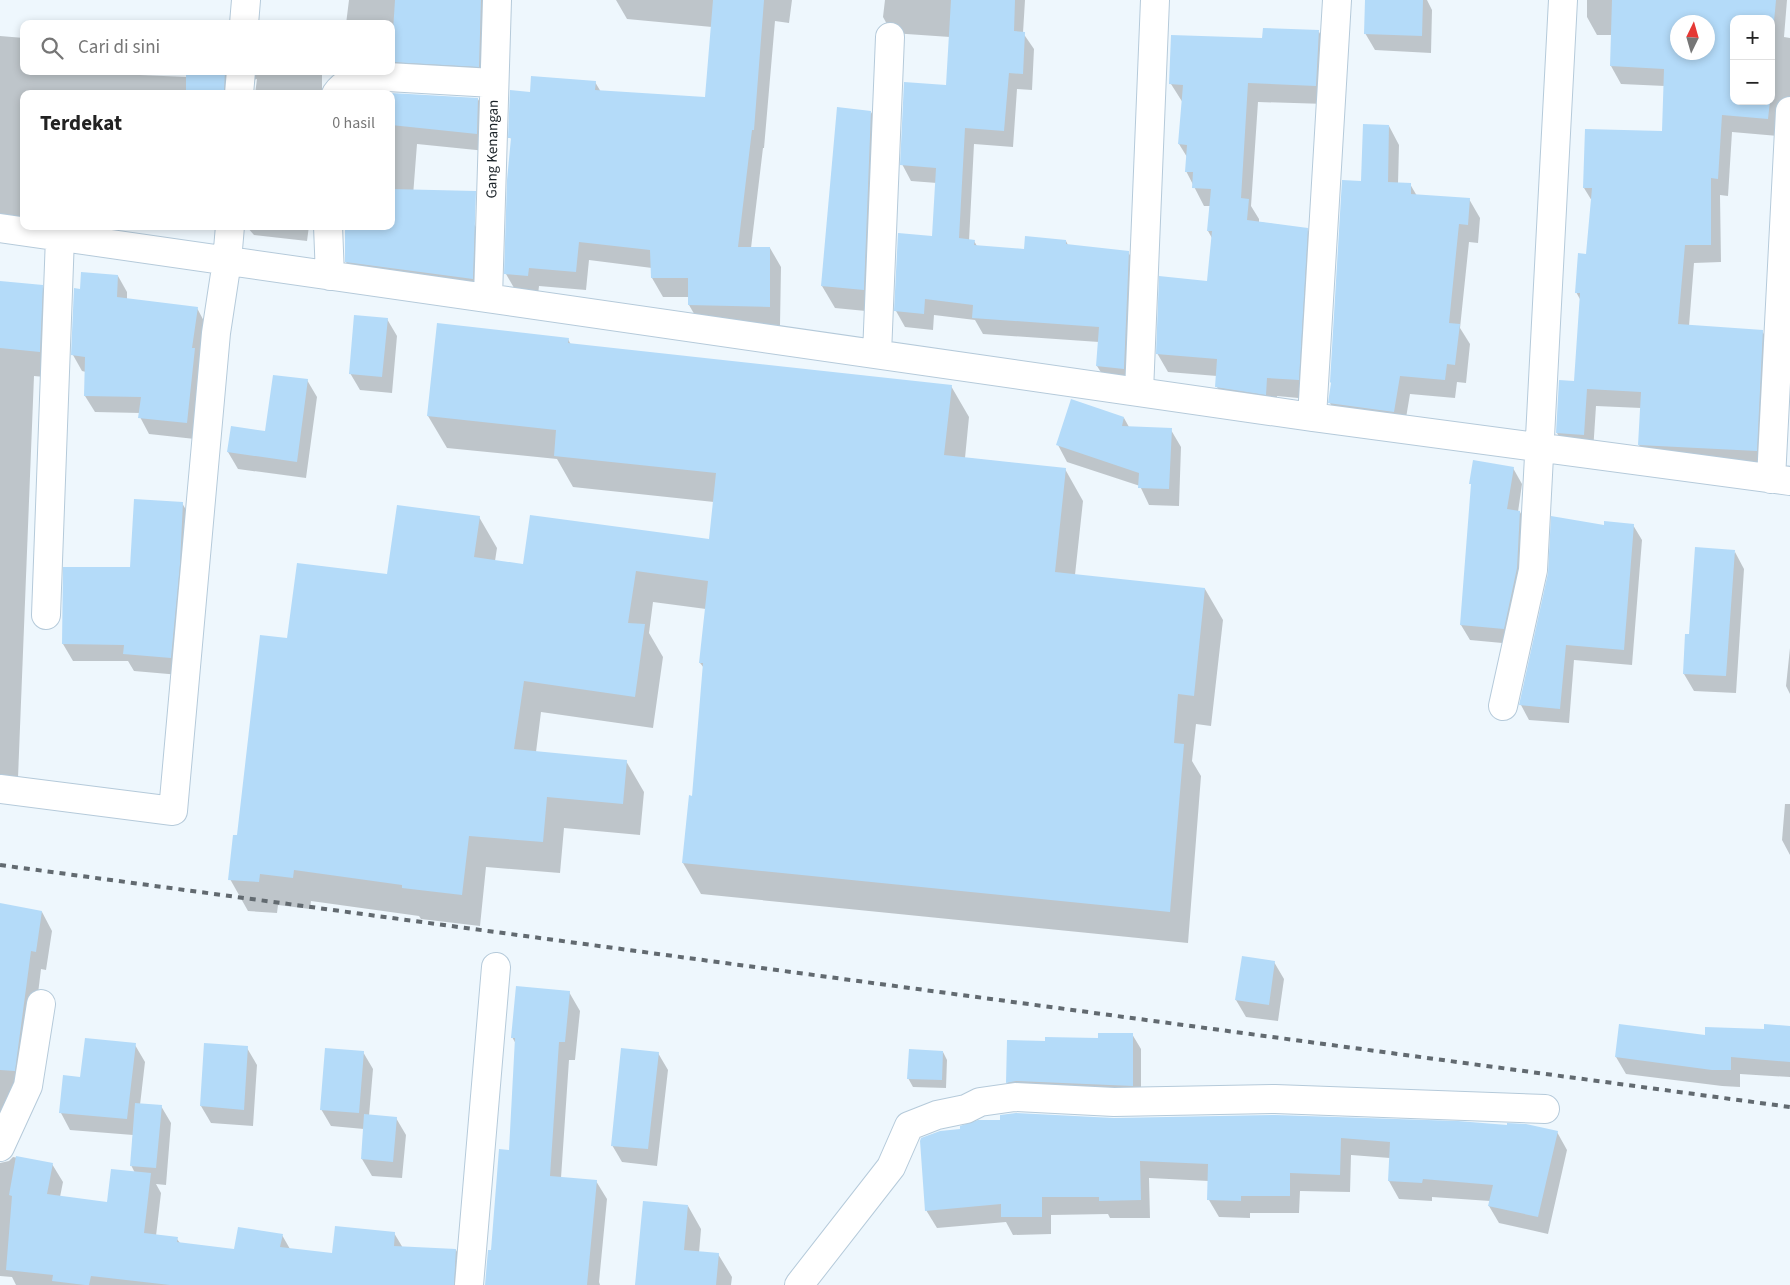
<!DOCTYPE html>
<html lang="id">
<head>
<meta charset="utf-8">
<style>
	:root { --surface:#fff; --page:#f2f2f2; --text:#222; --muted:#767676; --line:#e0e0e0 }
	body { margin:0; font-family:"Source Sans 3",sans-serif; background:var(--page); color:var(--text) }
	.controls { position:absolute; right:15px; top:15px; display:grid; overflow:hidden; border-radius:10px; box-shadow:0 2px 8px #0003 }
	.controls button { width:45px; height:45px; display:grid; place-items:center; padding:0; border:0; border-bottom:1px solid var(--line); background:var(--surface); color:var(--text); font:25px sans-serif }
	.compass { position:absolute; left:1670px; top:15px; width:45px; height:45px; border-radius:50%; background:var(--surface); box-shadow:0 2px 8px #0003; rotate:5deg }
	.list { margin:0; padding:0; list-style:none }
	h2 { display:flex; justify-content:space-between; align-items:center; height:65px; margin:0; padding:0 20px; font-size:21px }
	h2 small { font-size:16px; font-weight:400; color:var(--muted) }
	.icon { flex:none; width:28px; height:28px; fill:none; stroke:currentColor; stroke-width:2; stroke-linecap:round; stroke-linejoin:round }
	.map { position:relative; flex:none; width:1790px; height:1285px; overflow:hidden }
	.search { position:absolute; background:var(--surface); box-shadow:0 2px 8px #0003; left:20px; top:20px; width:375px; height:55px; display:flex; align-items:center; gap:12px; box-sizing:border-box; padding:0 18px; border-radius:10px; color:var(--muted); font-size:19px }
	.panel { position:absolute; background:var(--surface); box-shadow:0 2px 8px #0003; left:20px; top:90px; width:375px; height:140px; border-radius:10px }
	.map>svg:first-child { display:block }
	.shadow { fill:#0003; fill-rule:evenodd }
	.building { fill:#b4dbf9; fill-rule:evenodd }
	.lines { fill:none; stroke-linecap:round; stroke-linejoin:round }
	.minor-casing { stroke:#b5cada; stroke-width:30 }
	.minor { stroke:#fff; stroke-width:28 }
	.rail { stroke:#626a70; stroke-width:4; stroke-dasharray:6 6; stroke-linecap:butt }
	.labels { text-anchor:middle; stroke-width:4.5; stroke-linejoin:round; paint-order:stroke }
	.street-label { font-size:15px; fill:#1a2227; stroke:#fff }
</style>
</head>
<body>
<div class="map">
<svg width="1790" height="1285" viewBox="0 0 1790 1285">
	<rect width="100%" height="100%" fill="#eef7fd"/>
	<path class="shadow" d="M 349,0 L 482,0 L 491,16 L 488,83 L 391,71 L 391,24 L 346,24 Z
		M 616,0 L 792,0 L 789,23 L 775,21 L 764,148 L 763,148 L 751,248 L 770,248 L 781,267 L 780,325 L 700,324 L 689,305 L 689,297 L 663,297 L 652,278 L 652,268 L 589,260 L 586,290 L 539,286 L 538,295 L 517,293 L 506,274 L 512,141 L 510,137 L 531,94 L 595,82 L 601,92 L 707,98 L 712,27 L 627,19 Z
		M 885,0 L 1025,0 L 1023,33 L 1034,49 L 1032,90 L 1017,89 L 1013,147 L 974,144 L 969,241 L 974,241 L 977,246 L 1025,251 L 1066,241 L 1068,245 L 1128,252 L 1138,269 L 1133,385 L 1107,382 L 1097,366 L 1099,342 L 983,334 L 975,320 L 934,315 L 933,330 L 905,327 L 896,311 L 933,237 L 937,183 L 911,181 L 902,164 L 947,87 L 950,37 L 892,33 L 883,17 Z
		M 1366,0 L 1427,0 L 1432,10 L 1431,53 L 1375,50 L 1365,33 Z
		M 1587,0 L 1787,0 L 1784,37 L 1790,38 L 1790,110 L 1778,136 L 1732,132 L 1728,196 L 1720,195 L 1721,262 L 1694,263 L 1689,326 L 1762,331 L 1772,348 L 1766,465 L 1649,462 L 1639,445 L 1641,408 L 1596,406 L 1593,452 L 1567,451 L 1557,433 L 1560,382 L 1575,383 L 1581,301 L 1576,292 L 1588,256 L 1592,201 L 1584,188 L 1663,132 L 1665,86 L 1621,84 L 1611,66 L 1612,35 L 1597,35 L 1587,17 ZM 1734,19 L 1771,19 L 1771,101 L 1734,101 ZM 1678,22 L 1708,22 L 1708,52 L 1678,52 Z
		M 1319,32 L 1329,50 L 1326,104 L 1258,102 L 1251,206 L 1259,219 L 1259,222 L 1307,229 L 1318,248 L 1309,399 L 1277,396 L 1276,413 L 1228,406 L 1217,387 L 1217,376 L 1168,372 L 1157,353 L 1208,282 L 1212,238 L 1208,231 L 1210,206 L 1204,206 L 1186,171 L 1187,157 L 1179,144 L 1183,103 L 1171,84 L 1264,40 Z
		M 0,36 L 24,38 L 24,71 L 140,71 L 140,75 L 187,77 L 187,71 L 322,71 L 322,94 L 255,94 L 257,79 L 248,81 L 239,94 L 24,94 L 24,220 L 0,218 Z
		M 391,94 L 478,99 L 487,116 L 486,151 L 417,144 L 413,196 L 391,194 Z
		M 871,112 L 884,135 L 876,312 L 835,308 L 822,286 Z
		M 1389,126 L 1399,145 L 1398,184 L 1410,184 L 1417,196 L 1469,199 L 1480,218 L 1478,243 L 1469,242 L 1460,328 L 1470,344 L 1466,383 L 1457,382 L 1455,398 L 1410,394 L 1404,430 L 1341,422 L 1330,403 L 1362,182 Z
		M 474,224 L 484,241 L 482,296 L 356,279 L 346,262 L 391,226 Z
		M 246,226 L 309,226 L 307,241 L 254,235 Z
		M 118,276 L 127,292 L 127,299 L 197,308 L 206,325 L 195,439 L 149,434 L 140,417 L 140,413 L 95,412 L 85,396 L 86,372 L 82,371 L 73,355 L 81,290 Z
		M 0,282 L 42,286 L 57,313 L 55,378 L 34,376 L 18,778 L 0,777 Z
		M 387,319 L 397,336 L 392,393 L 360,390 L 350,373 Z
		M 438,325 L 568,339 L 571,345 L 951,386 L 969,417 L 965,458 L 1065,469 L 1083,501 L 1075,575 L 1205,589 L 1223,620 L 1211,726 L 1196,724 L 1192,761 L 1201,776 L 1188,943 L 701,894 L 683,863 L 694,797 L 704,668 L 700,663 L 706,609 L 653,602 L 649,633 L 663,657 L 653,728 L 541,712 L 536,752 L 626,761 L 644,792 L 640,835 L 564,828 L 560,873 L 486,867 L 480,926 L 421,919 L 419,916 L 311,901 L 310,909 L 278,905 L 277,913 L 248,911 L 230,879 L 238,837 L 289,640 L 479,517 L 497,548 L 495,561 L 524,565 L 710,541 L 714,502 L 573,487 L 557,459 L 447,448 L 428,416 Z
		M 307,380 L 317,397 L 306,478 L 238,469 L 228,452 L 266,432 Z
		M 1124,418 L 1129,427 L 1171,430 L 1181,447 L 1179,506 L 1149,505 L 1140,486 L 1067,462 L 1058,445 Z
		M 1513,468 L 1522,484 L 1518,512 L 1520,512 L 1529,528 L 1513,644 L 1470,640 L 1461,625 L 1472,486 L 1471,484 Z
		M 182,503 L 192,520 L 180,675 L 134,671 L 128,661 L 73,661 L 63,644 L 131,568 Z
		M 1633,525 L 1642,540 L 1632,665 L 1574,660 L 1569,723 L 1529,720 L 1521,705 L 1605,527 Z
		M 1735,552 L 1744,569 L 1736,693 L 1694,691 L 1684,674 L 1690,635 Z
		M 1790,648 L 1790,694 L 1786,686 Z
		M 1785,804 L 1790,804 L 1790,855 L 1782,840 Z
		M 0,904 L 42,912 L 52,931 L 46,970 L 41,969 L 33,1035 L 0,1150 Z
		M 1274,962 L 1284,979 L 1278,1021 L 1246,1017 L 1236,1000 Z
		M 569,992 L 580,1011 L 575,1060 L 569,1060 L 561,1178 L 596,1181 L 607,1199 L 599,1282 L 600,1285 L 486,1285 L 510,1151 L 516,1044 L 512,1037 Z
		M 1790,1027 L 1790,1077 L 1740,1074 L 1740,1087 L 1722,1086 L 1626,1074 L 1616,1057 L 1706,1037 Z
		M 1132,1034 L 1141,1049 L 1141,1101 L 1016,1097 L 1007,1082 L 1046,1043 L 1099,1040 Z
		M 206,1044 L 247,1048 L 257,1065 L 253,1126 L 211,1123 L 201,1106 Z
		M 135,1045 L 145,1062 L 140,1105 L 161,1106 L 171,1123 L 166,1185 L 156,1184 L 161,1193 L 156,1236 L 177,1239 L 180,1243 L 236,1251 L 282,1235 L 290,1249 L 333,1254 L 394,1233 L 403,1248 L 456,1250 L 466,1268 L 465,1285 L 16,1285 L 12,1277 L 0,1276 L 0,1163 L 9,1161 L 13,1157 L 52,1164 L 63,1182 L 60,1197 L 108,1203 L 135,1173 L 131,1165 L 133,1135 L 70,1130 L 61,1113 L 82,1078 Z
		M 363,1052 L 373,1069 L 369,1116 L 396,1118 L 406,1135 L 402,1178 L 372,1176 L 362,1159 L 364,1129 L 331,1126 L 321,1109 Z
		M 943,1052 L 947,1060 L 946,1088 L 913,1087 L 908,1078 Z
		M 658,1053 L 668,1070 L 657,1166 L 622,1162 L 612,1145 Z
		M 1114,1119 L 1557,1132 L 1567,1150 L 1548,1234 L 1499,1223 L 1489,1206 L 1490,1201 L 1432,1197 L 1432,1201 L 1399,1199 L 1389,1181 L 1390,1158 L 1351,1155 L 1350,1192 L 1300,1191 L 1299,1213 L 1250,1213 L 1250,1218 L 1219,1217 L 1209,1200 L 1209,1181 L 1149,1178 L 1150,1218 L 1110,1218 L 1108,1214 L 1051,1215 L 1051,1234 L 1013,1235 L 1006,1222 L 937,1228 L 926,1210 Z
		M 688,1206 L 701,1229 L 699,1253 L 718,1254 L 732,1277 L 731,1285 L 636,1285 Z"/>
	<path class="building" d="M 395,0 L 481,0 L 479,67 L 391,62 Z
		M 713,0 L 764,0 L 754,130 L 752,130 L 738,247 L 770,247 L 770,307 L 688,305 L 688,278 L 651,278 L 650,250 L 579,242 L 576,272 L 529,268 L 528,276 L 504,274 L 507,180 L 511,138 L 508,138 L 510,90 L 530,92 L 531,76 L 596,81 L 595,90 L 705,97 Z
		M 951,0 L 1015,0 L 1014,31 L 1025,32 L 1023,74 L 1009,73 L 1004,131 L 965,128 L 959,238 L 975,240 L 974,245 L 1024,249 L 1025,236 L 1066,240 L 1066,244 L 1129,251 L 1124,369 L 1096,366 L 1099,327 L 972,318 L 973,305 L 925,299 L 924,314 L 894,311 L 898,233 L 932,236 L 936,168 L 900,165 L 904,82 L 946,85 Z
		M 1365,0 L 1423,0 L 1422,36 L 1364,34 Z
		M 1612,0 L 1776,0 L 1771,55 L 1771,19 L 1734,19 L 1734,101 L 1770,101 L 1768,119 L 1722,115 L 1718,179 L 1711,178 L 1711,245 L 1685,245 L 1678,324 L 1763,330 L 1757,451 L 1638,445 L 1641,392 L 1587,389 L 1584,435 L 1556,433 L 1559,380 L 1574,381 L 1580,293 L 1575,293 L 1578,253 L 1586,254 L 1592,188 L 1583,188 L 1585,129 L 1662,131 L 1664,69 L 1610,66 ZM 1678,22 L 1708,22 L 1708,52 L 1678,52 Z
		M 186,20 L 229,20 L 229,24 L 186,24 Z
		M 1263,28 L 1319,30 L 1316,86 L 1248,83 L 1241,198 L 1249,199 L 1247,220 L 1308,228 L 1299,380 L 1267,378 L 1266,395 L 1215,387 L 1217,359 L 1156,354 L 1159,276 L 1207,281 L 1212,231 L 1207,231 L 1211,189 L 1192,188 L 1193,172 L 1185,172 L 1187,145 L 1178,144 L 1183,85 L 1169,84 L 1171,35 L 1262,38 Z
		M 186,71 L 225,71 L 224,94 L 186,94 Z
		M 391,93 L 478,98 L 477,134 L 391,125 Z
		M 837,107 L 871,111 L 864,290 L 821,286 Z
		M 1363,124 L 1389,125 L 1388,182 L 1411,183 L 1411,194 L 1470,198 L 1468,225 L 1459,224 L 1449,323 L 1460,324 L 1455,365 L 1447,364 L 1445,380 L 1400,376 L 1394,412 L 1328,403 L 1331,383 L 1330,382 L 1342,180 L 1361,181 Z
		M 391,189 L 476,191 L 473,279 L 345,262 L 345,226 L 391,226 Z
		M 81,272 L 118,275 L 117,297 L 198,307 L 192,348 L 195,348 L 187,423 L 138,418 L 141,397 L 84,396 L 85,357 L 71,355 L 74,288 L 80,289 Z
		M 0,281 L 43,285 L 40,352 L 0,348 Z
		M 354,315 L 388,318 L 382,377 L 349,374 Z
		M 437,323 L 569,338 L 568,343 L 952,385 L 944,455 L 1066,468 L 1055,572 L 1205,588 L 1194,696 L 1178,694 L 1174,743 L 1184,744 L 1170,912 L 682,863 L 689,795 L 692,796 L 703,663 L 699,663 L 708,581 L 636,571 L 628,623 L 645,624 L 635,697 L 524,681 L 514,749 L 627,760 L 623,804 L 547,797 L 543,842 L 469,836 L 462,895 L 402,888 L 402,885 L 294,870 L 293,878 L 260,874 L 259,882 L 228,880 L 233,835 L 237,835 L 260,635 L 287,638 L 297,563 L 387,574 L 397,505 L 480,516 L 474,557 L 523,564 L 530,515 L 709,539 L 716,473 L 554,456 L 556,430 L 427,416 Z
		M 273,375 L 308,379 L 297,462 L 227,452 L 231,426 L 265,431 Z
		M 1071,399 L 1124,417 L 1122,426 L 1172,428 L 1169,489 L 1138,488 L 1139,473 L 1056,445 Z
		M 1473,460 L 1514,467 L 1507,509 L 1520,511 L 1517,568 L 1504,629 L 1460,625 L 1471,484 L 1469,484 Z
		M 134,499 L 183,502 L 180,564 L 171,658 L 123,654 L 124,645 L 62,644 L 63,567 L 130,567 Z
		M 1551,516 L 1604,525 L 1604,521 L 1634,524 L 1624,650 L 1566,645 L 1560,709 L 1519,705 L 1548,573 Z
		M 1695,547 L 1735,550 L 1726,676 L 1683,674 L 1685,634 L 1689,634 Z
		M 0,903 L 42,911 L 36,952 L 31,951 L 15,1071 L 0,1070 Z
		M 1242,956 L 1275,961 L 1269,1005 L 1235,1000 Z
		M 516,986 L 570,991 L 565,1042 L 559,1042 L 550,1176 L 597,1180 L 587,1285 L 485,1285 L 488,1250 L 491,1250 L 499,1149 L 509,1150 L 515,1038 L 511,1038 Z
		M 1619,1024 L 1705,1035 L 1705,1027 L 1764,1029 L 1764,1024 L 1790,1026 L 1790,1062 L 1731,1057 L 1731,1070 L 1712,1070 L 1615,1057 Z
		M 1098,1033 L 1133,1033 L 1133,1086 L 1016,1081 L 1006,1083 L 1007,1040 L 1045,1041 L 1045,1037 L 1098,1038 Z
		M 85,1038 L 136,1043 L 127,1119 L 59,1113 L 63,1075 L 80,1077 Z
		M 204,1043 L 248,1046 L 244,1110 L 200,1106 Z
		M 325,1048 L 364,1051 L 359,1113 L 320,1110 Z
		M 621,1048 L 659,1052 L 648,1149 L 611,1146 Z
		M 909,1049 L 943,1051 L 942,1080 L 907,1079 Z
		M 135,1103 L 162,1105 L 156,1168 L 130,1166 Z
		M 1016,1113 L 1114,1118 L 1275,1115 L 1458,1121 L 1507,1125 L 1507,1123 L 1526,1124 L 1558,1131 L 1538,1217 L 1488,1206 L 1493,1185 L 1423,1179 L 1422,1183 L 1388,1181 L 1390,1142 L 1341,1138 L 1340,1175 L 1290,1173 L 1290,1196 L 1241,1196 L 1241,1201 L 1207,1200 L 1208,1164 L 1140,1161 L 1141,1200 L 1099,1201 L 1099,1197 L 1042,1197 L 1042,1217 L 1001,1217 L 1001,1204 L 925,1211 L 920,1141 L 921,1138 L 940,1131 L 960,1129 L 960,1126 L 978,1120 L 1000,1120 L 1000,1115 Z
		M 364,1114 L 397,1117 L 393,1162 L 361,1159 Z
		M 16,1156 L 53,1163 L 47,1194 L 107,1202 L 111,1169 L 151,1173 L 144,1233 L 178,1237 L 177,1242 L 234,1249 L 238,1227 L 283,1234 L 280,1247 L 332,1253 L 335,1226 L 395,1232 L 394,1246 L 456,1249 L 454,1285 L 170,1285 L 91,1276 L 89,1285 L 85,1285 L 52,1281 L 53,1275 L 6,1270 L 12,1196 L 9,1195 Z
		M 643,1201 L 688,1205 L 684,1250 L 719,1253 L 716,1285 L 635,1285 Z"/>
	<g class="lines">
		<g class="minor-casing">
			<path id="minor" d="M 244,24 L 246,0
				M 239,94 L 241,71
				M 336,94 C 344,82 357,79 370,76 L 493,83
				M 328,226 L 330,276
				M 0,228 L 1312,417 L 1790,481
				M 488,298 L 497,0
				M 877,354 L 890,37
				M 1139,392 L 1155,0
				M 1312,417 L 1337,0
				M 1771,479 L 1790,111
				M 46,615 L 60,237
				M 1503,706 L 1533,570 L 1563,0
				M 0,789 L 173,811 L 216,333 L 227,261 L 230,226
				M 0,1147 L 28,1086 L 41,1004
				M 469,1285 L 496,967
				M 799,1285 L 891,1167 L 909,1126 L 937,1115 L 966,1109 L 980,1102 L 1015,1097 L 1114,1102 L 1275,1099 L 1545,1109"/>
		</g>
		<use href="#minor" class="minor"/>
		<path class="rail" d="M 0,865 L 1790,1107"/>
	</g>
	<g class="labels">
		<g class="street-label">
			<text transform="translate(492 149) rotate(-89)" y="5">Gang Kenangan</text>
		</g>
	</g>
</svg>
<div class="controls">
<button>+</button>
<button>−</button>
</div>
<svg class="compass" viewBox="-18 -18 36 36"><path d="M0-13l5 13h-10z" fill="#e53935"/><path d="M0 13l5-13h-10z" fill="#767676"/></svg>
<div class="search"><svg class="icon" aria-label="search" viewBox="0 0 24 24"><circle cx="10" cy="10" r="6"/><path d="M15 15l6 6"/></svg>Cari di sini</div>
<section class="panel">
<h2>Terdekat<small>0 hasil</small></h2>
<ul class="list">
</ul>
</section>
</div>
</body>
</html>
